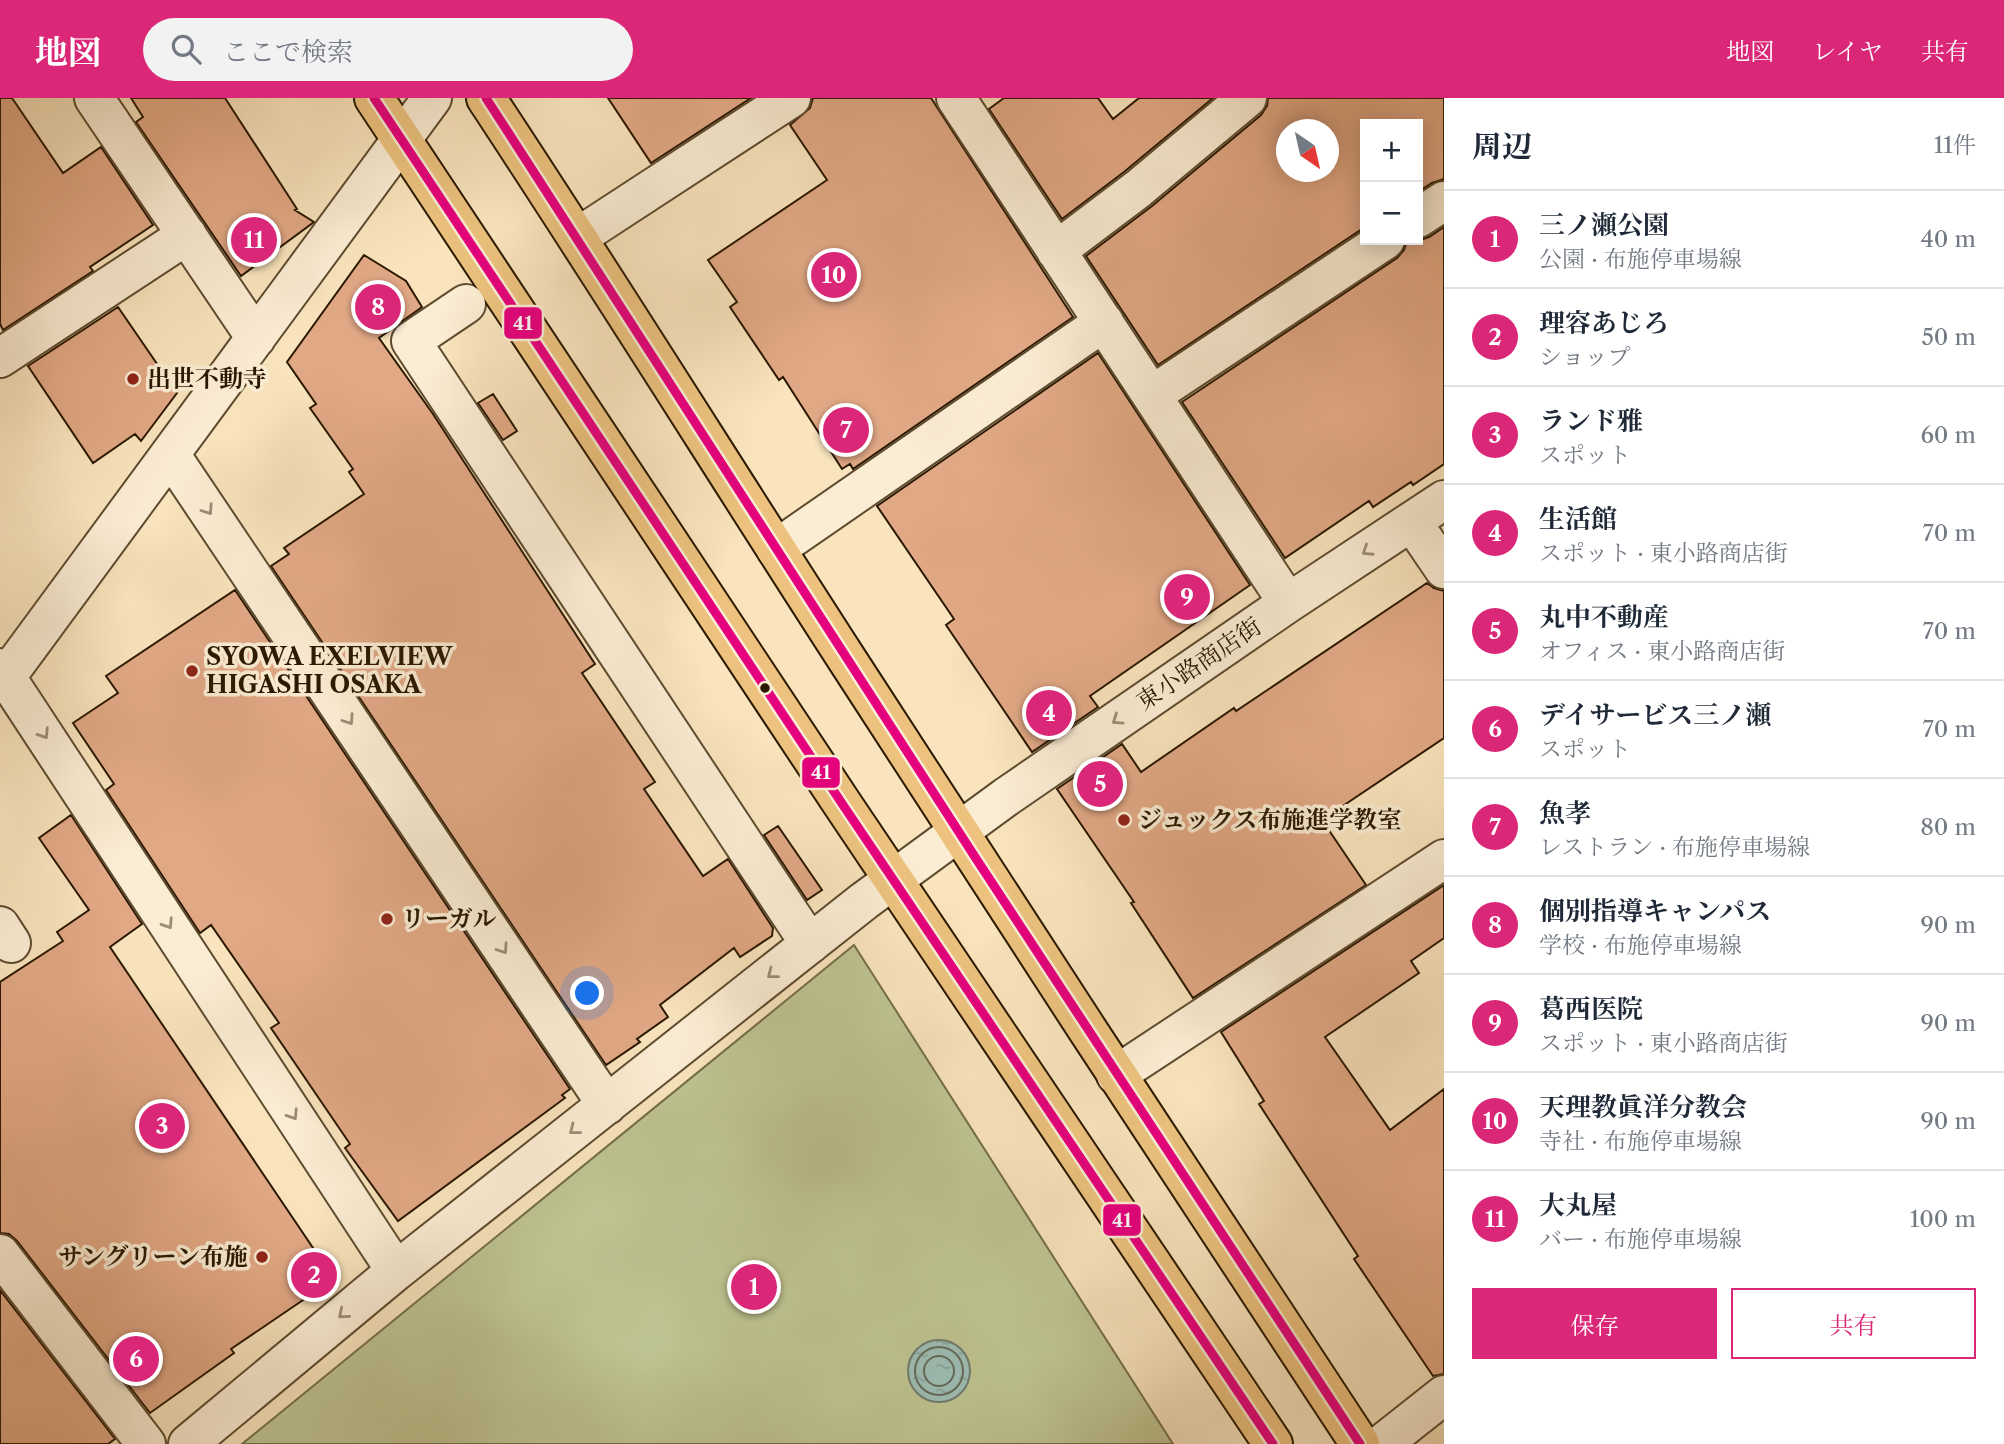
<!DOCTYPE html>
<html lang="ja">
<head>
<meta charset="utf-8">
<style>
	:root { --surface:#fff; --page:#f2f2f3; --text:#1f2937; --muted:#747a83; --line:#e0e1e3; --accent:#db2777 }
	body { margin:0; font-family:"Libre Caslon Text","Noto Serif JP",serif; background:var(--page); color:var(--text) }
	.controls { position:absolute; right:21px; top:21px; display:grid; overflow:hidden; border-radius:0px; box-shadow:0 4px 18px #0003 }
	.controls button { width:63px; height:63px; display:grid; place-items:center; padding:0; border:0; border-bottom:2px solid var(--line); background:var(--surface); color:var(--text); font:35px sans-serif }
	.compass { position:absolute; left:1276px; top:21px; width:63px; height:63px; border-radius:50%; background:var(--surface); box-shadow:0 4px 18px #0003; rotate:146deg }
	.you { position:absolute; left:588px; top:896px; width:24px; height:24px; margin:-18px; border:5px solid #fff; border-radius:50%; background:#1a73e8; box-shadow:0 0 0 10px #1a73e833 }
	.badge { display:grid; place-items:center; width:46px; height:46px; border-radius:50%; background:var(--accent); color:#fff; font-size:23px; font-weight:700 }
	.pin { position:absolute; translate:-50% -50%; border:4px solid #fff; box-shadow:0 2px 7px #0006 }
	.list { margin:0; padding:0; list-style:none }
	h2 { display:flex; justify-content:space-between; align-items:center; height:91px; margin:0; padding:0 28px; font-size:30px }
	h2 small { font-size:23px; font-weight:400; color:var(--muted) }
	.list li { display:grid; grid-template-columns:46px 1fr auto; gap:21px; align-items:center; box-sizing:border-box; height:98px; padding:0 28px; border-top:2px solid var(--line) }
	.list b { display:block; font-size:26px; white-space:nowrap }
	.list p { margin:0; font-size:23px; white-space:nowrap; color:var(--muted) }
	.list em { font-size:23px; font-style:normal; color:var(--muted) }
	.actions { display:flex; gap:14px; padding:21px 28px }
	.actions a { flex:1; padding:16px 0; border:2px solid var(--accent); border-radius:0px; text-align:center; font-size:24px; color:var(--accent) }
	.actions .main { background:var(--accent); color:#fff }
	.icon { flex:none; width:38px; height:38px; fill:none; stroke:currentColor; stroke-width:2; stroke-linecap:round; stroke-linejoin:round }
	.map { position:relative; flex:none; width:1444px; height:1346px; overflow:hidden }
	header { display:flex; align-items:center; gap:42px; box-sizing:border-box; height:98px; padding:0 35px; background:var(--accent); color:#fff }
	header strong { font-size:33px }
	nav { display:flex; gap:38px; margin-inline-start:auto; font-size:24px }
	.search { width:490px; height:63px; background:var(--page); display:flex; align-items:center; gap:18px; box-sizing:border-box; padding:0 24px; border-radius:38px; color:var(--muted); font-size:26px }
	main { display:flex }
	aside { flex:1; background:var(--surface) }
	.map>svg:first-child { display:block }
	.green { fill:#bec491; stroke:#746e48; stroke-width:2 }
	.water { fill:url(#water-ripples); stroke:#707c6d; stroke-width:2 }
	.lines { fill:none; stroke-linecap:round; stroke-linejoin:round }
	.shore { stroke:#646b5b; stroke-width:2 }
	.building { fill:#e1a885; stroke:#2a1800; stroke-width:2; fill-rule:evenodd }
	.minor-casing { stroke:#5e4b2f; stroke-width:42 }
	.major-casing { stroke:#2a1800; stroke-width:42 }
	.minor { stroke:#fbedd4; stroke-width:38 }
	.major { stroke:#ecc27e; stroke-width:38 }
	.bus-1-casing { stroke:#fbedd4; stroke-width:14 }
	.bus-1 { stroke:#e5007d; stroke-width:9 }
	.oneway { stroke:#9d8d75 }
	.poi-dot { fill:#8f2418; stroke:#fbedd4; stroke-width:2.5 }
	.bus-dot { fill:#2a1800; stroke:#fbedd4; stroke-width:2.5 }
	.labels { text-anchor:middle; stroke-width:7; stroke-linejoin:round; paint-order:stroke }
	.poi-label { font-size:24px; font-weight:bold; fill:#2a1800; stroke:#fbedd4; text-anchor:start }
	.street-label { font-size:24px; fill:#2a1800; stroke:#fbedd4 }
	.line-badge { stroke:#fbedd4; stroke-width:2.5 }
	.badge-label { font-size:19px; text-anchor:middle; font-weight:bold; fill:#fff }
</style>
</head>
<body>
<header>
<strong>地図</strong>
<div class="search"><svg class="icon" aria-label="search" viewBox="0 0 24 24"><circle cx="10" cy="10" r="6"/><path d="M15 15l6 6"/></svg>ここで検索</div>
<nav><a>地図</a><a>レイヤ</a><a>共有</a></nav>
</header>
<main>
<div class="map">
<svg width="1444" height="1346" viewBox="0 0 1444 1346">
	<defs>
		<pattern id="water-ripples" width="26" height="14" patternUnits="userSpaceOnUse" patternTransform="scale(1.75)"><rect width="26" height="14" fill="#9ebeb6"/><path d="M2 4q2-2 4 0t4 0M15 11q2-2 4 0t4 0" fill="none" stroke="#88a39b"/></pattern>
	</defs>
	<rect width="100%" height="100%" fill="#f9e4bd"/>
	<filter id="stains"><feTurbulence type="fractalNoise" baseFrequency=".00286" numOctaves="4"/><feColorMatrix values="0 0 0 0 .2 0 0 0 0 .09 0 0 0 0 .02 0 0 0 .5 -.17"/></filter>
	<radialGradient id="worn" r=".72"><stop offset=".6" stop-color="#630" stop-opacity="0"/><stop offset="1" stop-color="#630" stop-opacity=".3"/></radialGradient>
	<path class="green" d="M 854,847 L 1173,1346 L 242,1346 Z"/>
	<path class="water" d="M908 1273a31 31 0 1 1 62 0a31 31 0 1 1-62 0Z"/>
	<g class="lines">
		<path class="shore" d="M915 1273a24 24 0 1 1 48 0a24 24 0 1 1-48 0Z
			M924 1273a15 15 0 1 1 30 0a15 15 0 1 1-30 0Z"/>
	</g>
	<path class="building" d="M 0,0 L 12,0 L 63,75 L 101,49 L 153,127 L 90,169 L 93,173 L 3,232 L 0,226 Z
		M 131,0 L 225,0 L 297,111 L 295,112 L 314,124 L 241,178 L 136,24 L 143,19 Z
		M 608,0 L 751,0 L 651,65 Z
		M 813,0 L 931,0 L 1073,219 L 853,371 L 850,366 L 842,371 L 783,279 L 779,282 L 730,209 L 737,204 L 708,162 L 827,82 L 790,27 L 810,10 Z
		M 1004,0 L 1098,0 L 1113,21 L 1139,0 L 1213,0 L 1124,74 L 1062,121 L 989,11 Z
		M 1268,0 L 1444,0 L 1444,81 L 1432,85 L 1418,94 L 1418,26 L 1365,26 L 1365,129 L 1158,267 L 1086,158 L 1152,108 L 1261,17 L 1267,8 ZM 1286,32 L 1328,32 L 1328,74 L 1286,74 Z
		M 1444,129 L 1444,366 L 1413,387 L 1411,384 L 1373,409 L 1369,403 L 1285,460 L 1182,304 L 1397,160 L 1404,152 L 1407,142 L 1420,142 L 1429,139 Z
		M 364,157 L 406,183 L 422,209 L 379,240 L 433,316 L 595,566 L 582,575 L 655,684 L 644,691 L 703,778 L 728,761 L 773,830 L 772,838 L 740,859 L 734,850 L 660,907 L 668,919 L 637,941 L 640,944 L 606,967 L 271,468 L 289,456 L 284,450 L 364,396 L 349,374 L 353,371 L 310,310 L 316,306 L 287,264 Z
		M 118,209 L 177,295 L 141,343 L 135,336 L 93,365 L 28,268 Z
		M 1098,255 L 1250,487 L 1090,598 L 1098,609 L 1032,654 L 946,527 L 954,521 L 877,408 Z
		M 493,296 L 517,333 L 503,342 L 478,305 Z
		M 1427,485 L 1434,490 L 1444,493 L 1444,640 L 1322,722 L 1366,787 L 1193,900 L 1131,805 L 1134,804 L 1057,691 L 1122,646 L 1141,674 L 1234,610 L 1236,613 Z
		M 235,492 L 570,991 L 562,997 L 565,1000 L 398,1123 L 345,1050 L 350,1046 L 271,930 L 279,925 L 211,827 L 200,835 L 106,692 L 114,686 L 73,625 L 118,595 L 106,578 Z
		M 71,717 L 142,826 L 110,849 L 334,1181 L 231,1251 L 234,1255 L 150,1315 L 17,1143 L 9,1136 L 0,1135 L 0,884 L 63,843 L 57,834 L 89,812 L 39,740 Z
		M 778,728 L 822,792 L 807,802 L 764,737 Z
		M 1444,787 L 1444,840 L 1411,863 L 1419,875 L 1325,939 L 1390,1032 L 1444,991 L 1444,1276 L 1433,1278 L 1354,1161 L 1358,1158 L 1259,1006 L 1264,1003 L 1221,934 Z
		M 0,1192 L 115,1341 L 108,1346 L 0,1346 Z"/>
	<g class="lines">
		<g class="minor-casing">
			<path id="minor" d="M 94,0 L 256,240
				M 956,0 L 1288,505
				M 1418,120 L 1444,103
				M 578,139 L 791,0
				M 1056,153 L 1138,91 L 1247,0
				M 466,206 L 411,243 L 810,846
				M 0,260 L 187,137
				M 1152,297 L 1385,142
				M 170,356 L 607,1007
				M 1412,424 L 1444,471
				M 776,451 L 1104,224
				M 0,570 L 396,1173
				M 0,583 L 6,579 L 432,0
				M 0,828 L 11,845
				M 1116,977 L 1444,761
				M 0,1156 L 146,1346
				M 188,1346 L 396,1173 L 864,803 L 1006,699 L 1288,505 L 1444,402
				M 1382,1346 L 1444,1297"/>
		</g>
		<g class="major-casing">
			<path id="major" d="M 374,0 L 843,707 L 1273,1346
				M 486,0 C 609,186 727,376 848,563 C 1017,825 1188,1086 1360,1346"/>
		</g>
		<use href="#minor" class="minor"/>
		<use href="#major" class="major"/>
		<g class="bus-1-casing">
			<path id="bus-1" d="M 374,0 L 843,707 L 1273,1346
				M 486,0 L 975,759 L 1360,1346"/>
		</g>
		<use href="#bus-1" class="bus-1"/>
	</g>
	<defs><path id="oneway-chevron" d="M-2-3.5L2.5 0L-2 3.5" fill="none" stroke-width="1.6" stroke-linecap="round" stroke-linejoin="round" transform="scale(1.75)"/></defs>
	<g class="oneway">
		<use href="#oneway-chevron" transform="translate(208 412) rotate(56)"/>
		<use href="#oneway-chevron" transform="translate(1367 453) rotate(147)"/>
		<use href="#oneway-chevron" transform="translate(349 622) rotate(56)"/>
		<use href="#oneway-chevron" transform="translate(1117 622) rotate(146)"/>
		<use href="#oneway-chevron" transform="translate(44 636) rotate(57)"/>
		<use href="#oneway-chevron" transform="translate(168 826) rotate(57)"/>
		<use href="#oneway-chevron" transform="translate(503 851) rotate(56)"/>
		<use href="#oneway-chevron" transform="translate(772 876) rotate(142)"/>
		<use href="#oneway-chevron" transform="translate(293 1017) rotate(57)"/>
		<use href="#oneway-chevron" transform="translate(574 1032) rotate(142)"/>
		<use href="#oneway-chevron" transform="translate(343 1216) rotate(140)"/>
	</g>
	<g class="poi-dot">
		<circle cx="133" cy="281" r="7"/>
		<circle cx="192" cy="573" r="7"/>
		<circle cx="1124" cy="722" r="7"/>
		<circle cx="387" cy="821" r="7"/>
		<circle cx="262" cy="1159" r="7"/>
	</g>
	<circle class="bus-dot" cx="765" cy="590" r="6"/>
	<g class="labels">
		<g class="poi-label">
			<text x="147" y="289">出世不動寺</text>
			<text x="206" y="567">SYOWA EXELVIEW<tspan x="206" dy="28">HIGASHI OSAKA</tspan></text>
			<text x="1138" y="730">ジュックス布施進学教室</text>
			<text x="401" y="829">リーガル</text>
			<text x="248" y="1167" text-anchor="end">サングリーン布施</text>
		</g>
		<g class="street-label">
			<text transform="translate(1199 566) rotate(-34)" y="8">東小路商店街</text>
		</g>
	</g>
	<g class="line-badge">
		<rect x="503" y="208" width="40" height="34" rx="7" fill="#e5007d"/>
		<rect x="801" y="658" width="40" height="33" rx="7" fill="#e5007d"/>
		<rect x="1102" y="1105" width="40" height="34" rx="7" fill="#e5007d"/>
	</g>
	<g class="badge-label">
		<text x="523" y="232">41</text>
		<text x="821" y="681">41</text>
		<text x="1122" y="1129">41</text>
	</g>
	<rect width="100%" height="100%" filter="url(#stains)"/>
	<rect width="100%" height="100%" fill="url(#worn)"/>
</svg>
<div class="controls">
<button>+</button>
<button>−</button>
</div>
<svg class="compass" viewBox="-18 -18 36 36"><path d="M0-13l5 13h-10z" fill="#e53935"/><path d="M0 13l5-13h-10z" fill="#747a83"/></svg>
<div class="you"></div>
<div class="pin badge" style="left:754px;top:1189px">1</div>
<div class="pin badge" style="left:314px;top:1177px">2</div>
<div class="pin badge" style="left:162px;top:1028px">3</div>
<div class="pin badge" style="left:1049px;top:615px">4</div>
<div class="pin badge" style="left:1100px;top:686px">5</div>
<div class="pin badge" style="left:136px;top:1261px">6</div>
<div class="pin badge" style="left:846px;top:332px">7</div>
<div class="pin badge" style="left:378px;top:209px">8</div>
<div class="pin badge" style="left:1187px;top:499px">9</div>
<div class="pin badge" style="left:834px;top:177px">10</div>
<div class="pin badge" style="left:254px;top:142px">11</div>
</div>
<aside>
<h2>周辺<small>11件</small></h2>
<ul class="list">
<li><span class="badge">1</span><div><b>三ノ瀬公園</b><p>公園 · 布施停車場線</p></div><em>40 m</em></li>
<li><span class="badge">2</span><div><b>理容あじろ</b><p>ショップ</p></div><em>50 m</em></li>
<li><span class="badge">3</span><div><b>ランド雅</b><p>スポット</p></div><em>60 m</em></li>
<li><span class="badge">4</span><div><b>生活館</b><p>スポット · 東小路商店街</p></div><em>70 m</em></li>
<li><span class="badge">5</span><div><b>丸中不動産</b><p>オフィス · 東小路商店街</p></div><em>70 m</em></li>
<li><span class="badge">6</span><div><b>デイサービス三ノ瀬</b><p>スポット</p></div><em>70 m</em></li>
<li><span class="badge">7</span><div><b>魚孝</b><p>レストラン · 布施停車場線</p></div><em>80 m</em></li>
<li><span class="badge">8</span><div><b>個別指導キャンパス</b><p>学校 · 布施停車場線</p></div><em>90 m</em></li>
<li><span class="badge">9</span><div><b>葛西医院</b><p>スポット · 東小路商店街</p></div><em>90 m</em></li>
<li><span class="badge">10</span><div><b>天理教眞洋分教会</b><p>寺社 · 布施停車場線</p></div><em>90 m</em></li>
<li><span class="badge">11</span><div><b>大丸屋</b><p>バー · 布施停車場線</p></div><em>100 m</em></li>
</ul>
<div class="actions"><a class="main">保存</a><a>共有</a></div>
</aside>
</main>
</body>
</html>
